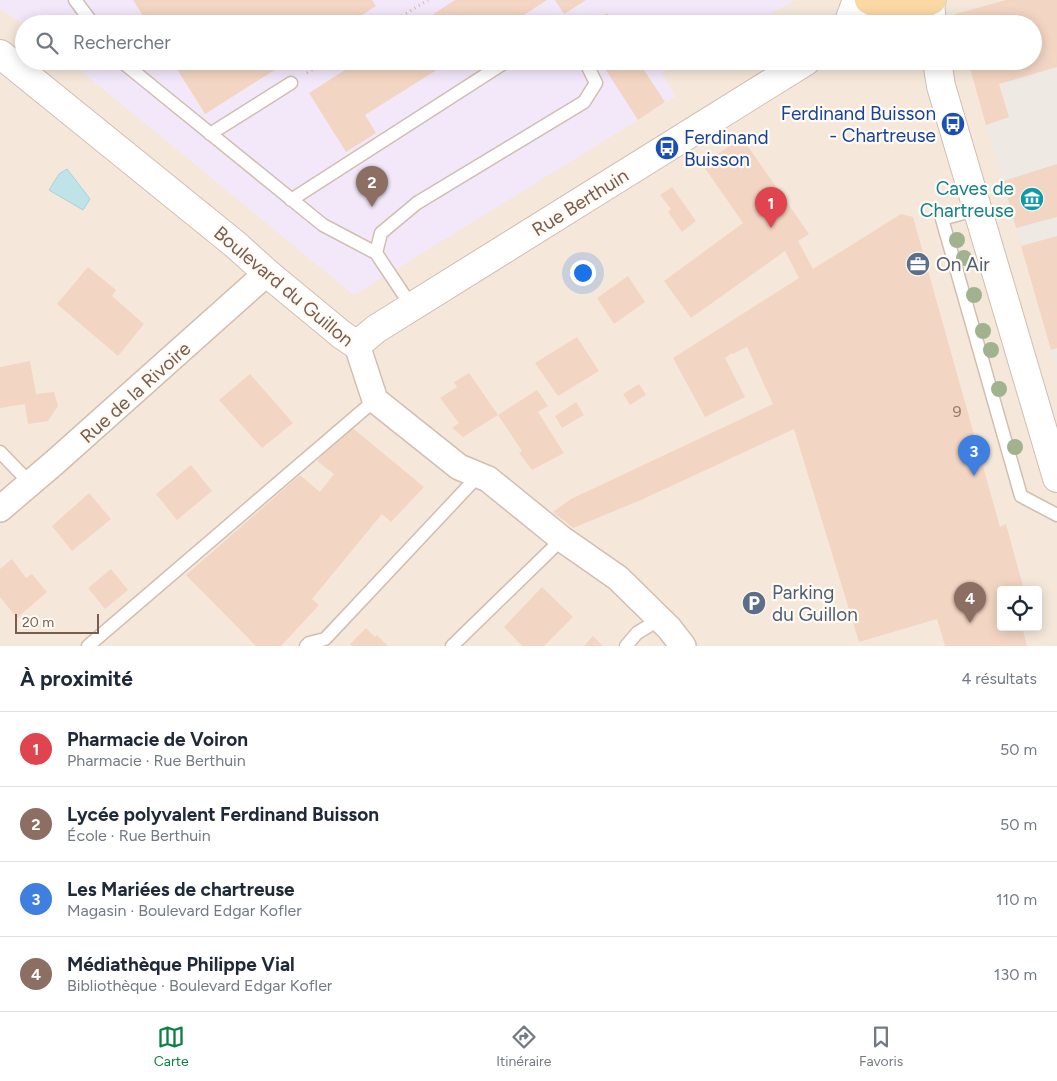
<!DOCTYPE html>
<html lang="fr">
<head>
<meta charset="utf-8">
<style>
	:root { --surface:#fff; --page:#f6f6f7; --text:#1f2937; --muted:#747a83; --line:#e0e1e3; --accent:#0b8043 }
	body { margin:0; font-family:Figtree,sans-serif; background:var(--page); color:var(--text) }
	.controls { position:absolute; right:15px; bottom:15px; display:grid; overflow:hidden; border-radius:5px; box-shadow:0 2px 12px #0003 }
	.controls button { width:45px; height:45px; display:grid; place-items:center; padding:0; border:0; border-bottom:1px solid var(--line); background:var(--surface); color:var(--text); font:25px sans-serif }
	.scale { position:absolute; left:15px; bottom:12px; width:84px; box-sizing:border-box; padding-left:5px; border:2px solid #7a5c4d; border-top:0; font-size:14px; line-height:18px; white-space:nowrap; color:#7a5c4d; -webkit-text-stroke:4px #fffaf3; paint-order:stroke }
	.you { position:absolute; left:582px; top:272px; width:18px; height:18px; margin:-12px; border:4px solid #fff; border-radius:50%; background:#1a73e8; box-shadow:0 0 0 8px #1a73e833 }
	.badge { display:grid; place-items:center; width:32px; height:32px; border-radius:50%; background:var(--accent); color:#fff; font-size:16px; font-weight:700 }
	.pin { position:absolute; translate:-50% -41px; filter:drop-shadow(0 1px 2px #0008) }
	.pin::after { content:''; position:absolute; top:26px; width:18px; height:15px; background:inherit; clip-path:polygon(0 0,100% 0,50% 100%) }
	.list { margin:0; padding:0; list-style:none }
	h2 { display:flex; justify-content:space-between; align-items:center; height:65px; margin:0; padding:0 20px; font-size:21px }
	h2 small { font-size:16px; font-weight:400; color:var(--muted) }
	.list li { display:grid; grid-template-columns:32px 1fr auto; gap:15px; align-items:center; box-sizing:border-box; height:75px; padding:0 20px; border-top:1px solid var(--line) }
	.list b { display:block; font-size:19px; white-space:nowrap }
	.list p { margin:0; font-size:16px; white-space:nowrap; color:var(--muted) }
	.list em { font-size:16px; font-style:normal; color:var(--muted) }
	.icon { flex:none; width:28px; height:28px; fill:none; stroke:currentColor; stroke-width:2; stroke-linecap:round; stroke-linejoin:round }
	.map { position:relative; flex:none; width:1057px; height:646px; overflow:hidden }
	.search { position:absolute; background:var(--surface); box-shadow:0 2px 12px #0003; left:15px; right:15px; top:15px; height:55px; display:flex; align-items:center; gap:12px; box-sizing:border-box; padding:0 18px; border-radius:28px; color:var(--muted); font-size:19px }
	.sheet { height:365px; background:var(--surface) }
	nav { display:flex; justify-content:space-around; align-items:center; box-sizing:border-box; height:70px; border-top:1px solid var(--line); background:var(--surface); font-size:14px; color:var(--muted) }
	nav a { display:grid; justify-items:center; gap:2px }
	nav .on { color:var(--accent) }
	.map>svg:first-child { display:block }
	.residential { fill:#f5e8da; fill-rule:evenodd }
	.industrial { fill:#efe9e4 }
	.education { fill:#f3e8fa }
	.water { fill:#bfe3e8; stroke:#a5d3da }
	.building { fill:#f3d5c3 }
	.lines { fill:none; stroke-linecap:round; stroke-linejoin:round }
	.service-casing { stroke:#d1beb0; stroke-width:15 }
	.minor-casing { stroke:#d1beb0; stroke-width:28 }
	.tertiary-casing { stroke:#d1beb0; stroke-width:30 }
	.primary-casing { stroke:#dad1cd; stroke-width:30 }
	.path { stroke:#d9b8a5; stroke-width:3; stroke-dasharray:1 4; stroke-linecap:butt }
	.service { stroke:#fff; stroke-width:12 }
	.minor { stroke:#fff; stroke-width:25 }
	.tertiary { stroke:#fff; stroke-width:28 }
	.primary { stroke:#fbd9a5; stroke-width:28 }
	.tree { fill:#a0b28e }
	.labels { text-anchor:middle; stroke-width:4.5; stroke-linejoin:round; paint-order:stroke }
	.number-label { font-size:16px; fill:#987a6a }
	.transit-label { font-size:19px; fill:#164399; stroke:#fffaf3; text-anchor:end }
	.culture-label { font-size:19px; fill:#0d838f; stroke:#fffaf3; text-anchor:end }
	.street-label { font-size:19px; fill:#7a5c4d; stroke:#fffaf3 }
	.service-label { font-size:19px; fill:#4e5e75; stroke:#fffaf3; text-anchor:start }
</style>
</head>
<body>
<div class="map">
<svg width="1057" height="646" viewBox="0 0 1057 646">
	<rect width="100%" height="100%" fill="#fdf6ec"/>
	<path class="residential" d="M 0,0 L 1057,0 L 1057,646 L 0,646 ZM 24,24 L 1033,24 L 1033,61 L 24,61 ZM 1001,590 L 1038,590 L 1038,627 L 1001,627 Z"/>
	<path class="industrial" d="M 1005,0 L 1057,0 L 1057,371 L 968,61 L 1033,61 L 1033,24 L 958,24 L 955,14 Z"/>
	<path class="education" d="M 0,0 L 795,0 L 752,24 L 24,24 L 24,25 L 0,9 Z
		M 69,61 L 684,61 L 662,73 L 675,97 L 354,295 Z"/>
	<path class="water" d="M 67,169 L 90,199 L 83,210 L 49,190 L 59,174 Z"/>
	<path class="building" d="M 133,0 L 372,0 L 376,6 L 348,24 L 148,24 Z
		M 455,0 L 547,0 L 510,24 L 418,24 Z
		M 555,0 L 586,0 L 564,14 Z
		M 1006,0 L 1057,0 L 1057,67 L 999,84 L 1009,117 L 986,125 L 968,61 L 1033,61 L 1033,24 L 958,24 L 955,14 Z
		M 607,13 L 614,24 L 591,24 Z
		M 172,61 L 289,61 L 205,114 Z
		M 359,61 L 451,61 L 365,115 L 376,133 L 346,152 L 309,93 Z
		M 600,61 L 638,61 L 665,102 L 638,120 Z
		M 742,138 L 809,234 L 798,241 L 813,269 L 901,214 L 913,217 L 1000,527 L 1006,524 L 1024,590 L 1001,590 L 1001,627 L 1022,627 L 1027,646 L 945,646 L 937,619 L 859,642 L 794,429 L 641,500 L 573,528 L 553,512 L 571,499 L 773,404 L 747,347 L 733,354 L 732,353 L 725,358 L 745,397 L 705,417 L 673,358 L 799,278 L 785,251 L 691,318 L 664,281 L 743,223 L 702,164 Z
		M 1057,164 L 1057,217 L 1016,228 L 1003,181 Z
		M 672,187 L 696,221 L 682,232 L 668,212 L 671,209 L 660,195 Z
		M 1057,236 L 1057,348 L 1051,350 L 1021,246 Z
		M 88,267 L 116,290 L 112,296 L 144,324 L 118,356 L 57,304 Z
		M 628,276 L 645,302 L 614,324 L 597,298 Z
		M 577,337 L 599,371 L 558,396 L 535,363 Z
		M 30,361 L 36,394 L 54,392 L 58,406 L 48,421 L 28,424 L 25,404 L 0,408 L 0,367 Z
		M 469,373 L 498,415 L 463,437 L 452,428 L 459,423 L 440,398 L 457,387 L 454,382 Z
		M 250,374 L 293,423 L 262,448 L 219,400 Z
		M 639,384 L 646,395 L 630,405 L 623,394 Z
		M 537,390 L 548,406 L 538,412 L 564,453 L 532,470 L 519,453 L 522,451 L 498,415 Z
		M 576,402 L 584,415 L 562,428 L 555,416 Z
		M 349,425 L 424,487 L 391,522 L 382,514 L 312,599 L 319,605 L 281,646 L 256,646 L 186,575 L 300,475 L 320,492 L 334,474 L 317,461 Z
		M 191,465 L 212,491 L 177,520 L 156,494 Z
		M 89,493 L 111,519 L 72,551 L 52,526 Z
		M 12,559 L 26,578 L 32,574 L 47,592 L 17,618 L 0,597 L 0,569 Z
		M 111,569 L 128,590 L 105,609 L 88,588 Z
		M 542,587 L 573,617 L 544,646 L 522,646 L 504,627 Z
		M 366,628 L 375,637 L 377,635 L 388,646 L 352,646 L 350,644 Z
		M 593,636 L 603,646 L 584,646 Z"/>
	<g class="lines">
		<g class="service-casing">
			<path id="service" d="M 75,0 L 93,24
				M 121,61 L 323,225 L 376,253 L 412,307
				M 210,134 L 291,83
				M 291,200 L 507,61
				M 978,209 L 942,219 L 1021,496 L 1057,515
				M 376,253 L 381,233 L 417,203 L 584,102 L 596,83 L 585,61
				M 0,452 L 30,483
				M 88,646 L 375,400
				M 306,646 L 309,643 L 325,639 L 479,475
				M 452,646 L 562,539
				M 626,646 L 637,633 L 660,619"/>
		</g>
		<g class="minor-casing">
			<path id="minor" d="M 357,345 L 375,400 L 459,467 L 488,479 L 562,539 L 618,578 L 669,628 L 683,646
				M 0,509 L 54,463 L 267,273"/>
		</g>
		<g class="tertiary-casing">
			<path id="tertiary" d="M 930,2 L 932,24
				M 848,24 L 857,0
				M 867,24 L 887,7
				M 0,54 L 236,245 L 267,273 L 342,335 L 357,345 L 376,329 L 806,61
				M 937,61 L 941,86 L 1057,478"/>
		</g>
		<g class="primary-casing">
			<path id="primary" d="M 869,0 C 888,12 913,11 932,0"/>
		</g>
		<path class="path" d="M 389,24 L 428,0
			M 307,73 L 326,61"/>
		<use href="#service" class="service"/>
		<use href="#minor" class="minor"/>
		<use href="#tertiary" class="tertiary"/>
		<use href="#primary" class="primary"/>
	</g>
	<g class="tree">
		<circle cx="957" cy="240" r="8"/>
		<circle cx="964" cy="258" r="8"/>
		<circle cx="974" cy="295" r="8"/>
		<circle cx="983" cy="331" r="8"/>
		<circle cx="991" cy="350" r="8"/>
		<circle cx="999" cy="389" r="8"/>
		<circle cx="1015" cy="447" r="8"/>
	</g>
	<defs>
		<g id="bus-disc" transform="scale(1.25)"><circle r="9.5" fill="#1a4fb4" stroke="#fffaf3"/><path d="M-5-6H5V4H4V6H2V4H-2V6H-4V4H-5ZM-3.5-4V0h7V-4ZM-3.5 1.2v1.5H-2V1.2ZM2 1.2v1.5H3.5V1.2Z" fill="#fff"/></g>
		<g id="museum-disc" transform="scale(1.25)"><circle r="9.5" fill="#0f9aa8" stroke="#fffaf3"/><path d="M0-6L6-3V-2H-6V-3ZM-5-1h2V3h-2ZM-1-1h2V3h-2ZM3-1h2V3H3ZM-6 4H6V6H-6Z" fill="#fff"/></g>
		<g id="office-disc" transform="scale(1.25)"><circle r="9.5" fill="#5c6f8a" stroke="#fffaf3"/><path d="M-6-3h4V-5.5h4V-3h4V5H-6ZM-1-4.5V-3h2v-1.5ZM-6 0V1H6V0Z" fill="#fff"/></g>
		<g id="parking-disc" transform="scale(1.25)"><circle r="9.5" fill="#5c6f8a" stroke="#fffaf3"/><path d="M-3.5-5.5H1a3.5 3.5 0 0 1 0 7H-1V5.5H-3.5ZM-1-3.4V-.6H.8a1.4 1.4 0 0 0 0-2.8Z" fill="#fff"/></g>
	</defs>
	<g fill-rule="evenodd">
		<use href="#bus-disc" x="953" y="124"/>
		<use href="#bus-disc" x="667" y="148"/>
		<use href="#museum-disc" x="1032" y="199"/>
		<use href="#office-disc" x="918" y="264"/>
		<use href="#parking-disc" x="754" y="603"/>
	</g>
	<g class="labels">
		<g class="number-label">
			<text x="957" y="417">9</text>
		</g>
		<g class="transit-label">
			<text x="936" y="120">Ferdinand Buisson<tspan x="936" dy="22">- Chartreuse</tspan></text>
			<text x="684" y="144" text-anchor="start">Ferdinand<tspan x="684" dy="22">Buisson</tspan></text>
		</g>
		<g class="culture-label">
			<text x="1014" y="195">Caves de<tspan x="1014" dy="22">Chartreuse</tspan></text>
		</g>
		<g class="street-label">
			<text transform="translate(580 202) rotate(-32)" y="7">Rue Berthuin</text>
			<text transform="translate(284 286) rotate(40)" y="7">Boulevard du Guillon</text>
			<text transform="translate(135 392) rotate(-42)" y="7">Rue de la Rivoire</text>
		</g>
		<g class="service-label">
			<text x="936" y="271">On Air</text>
			<text x="772" y="599">Parking<tspan x="772" dy="22">du Guillon</tspan></text>
		</g>
	</g>
</svg>
<div class="controls">
<button><svg class="icon" aria-label="locate" viewBox="0 0 24 24"><circle cx="12" cy="12" r="6"/><path d="M12 2v4M12 18v4M2 12h4M18 12h4"/></svg></button>
</div>
<div class="scale">20 m</div>
<div class="you"></div>
<div class="pin badge" style="left:771px;top:228px;background:#e0444e">1</div>
<div class="pin badge" style="left:372px;top:207px;background:#8d6e63">2</div>
<div class="pin badge" style="left:974px;top:476px;background:#3f7fe0">3</div>
<div class="pin badge" style="left:970px;top:623px;background:#8d6e63">4</div>
<div class="search"><svg class="icon" aria-label="search" viewBox="0 0 24 24"><circle cx="10" cy="10" r="6"/><path d="M15 15l6 6"/></svg>Rechercher</div>
</div>
<section class="sheet">
<h2>À proximité<small>4 résultats</small></h2>
<ul class="list">
<li><span class="badge" style="background:#e0444e">1</span><div><b>Pharmacie de Voiron</b><p>Pharmacie · Rue Berthuin</p></div><em>50 m</em></li>
<li><span class="badge" style="background:#8d6e63">2</span><div><b>Lycée polyvalent Ferdinand Buisson</b><p>École · Rue Berthuin</p></div><em>50 m</em></li>
<li><span class="badge" style="background:#3f7fe0">3</span><div><b>Les Mariées de chartreuse</b><p>Magasin · Boulevard Edgar Kofler</p></div><em>110 m</em></li>
<li><span class="badge" style="background:#8d6e63">4</span><div><b>Médiathèque Philippe Vial</b><p>Bibliothèque · Boulevard Edgar Kofler</p></div><em>130 m</em></li>
</ul>
</section>
<nav>
<a class="on"><svg class="icon" aria-label="map" viewBox="0 0 24 24"><path d="M3 6l6-2 6 2 6-2v14l-6 2-6-2-6 2zM9 4v14M15 6v14"/></svg>Carte</a>
<a><svg class="icon" aria-label="directions" viewBox="0 0 24 24"><path d="M12 3l9 9-9 9-9-9zM9 14v-3h6M13 9l2 2-2 2"/></svg>Itinéraire</a>
<a><svg class="icon" aria-label="saved" viewBox="0 0 24 24"><path d="M7 4h10v16l-5-4-5 4z"/></svg>Favoris</a>
</nav>
</body>
</html>
